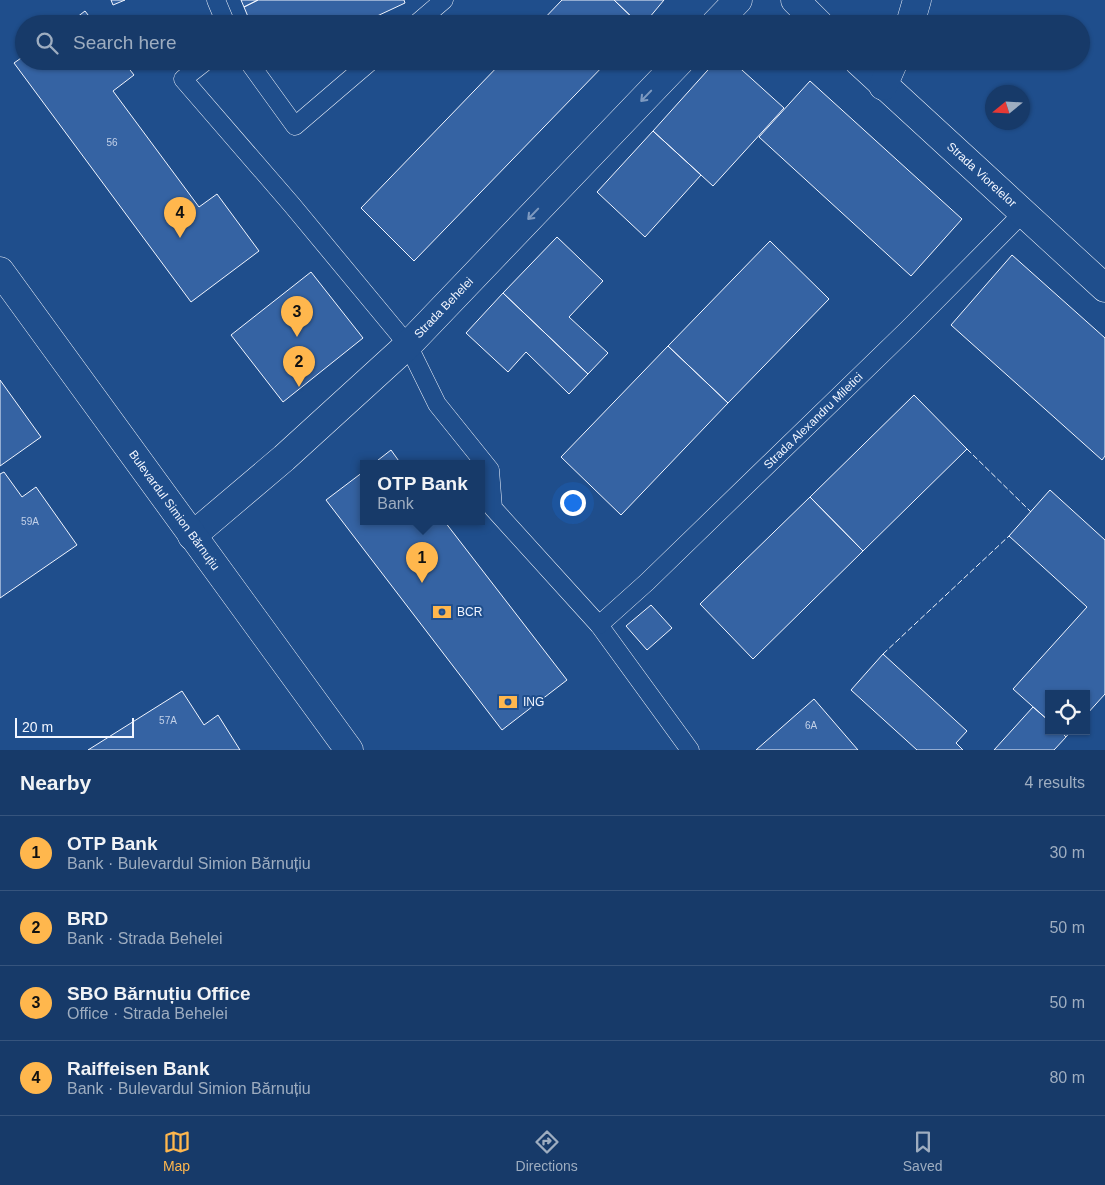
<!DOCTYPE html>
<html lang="en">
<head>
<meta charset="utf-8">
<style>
	:root { --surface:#173a69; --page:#244571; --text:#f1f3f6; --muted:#9eadc0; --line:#36547d; --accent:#ffb74d }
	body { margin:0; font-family:Helvetica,sans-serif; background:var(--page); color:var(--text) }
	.controls { position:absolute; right:15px; bottom:15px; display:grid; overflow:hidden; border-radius:0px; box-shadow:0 1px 4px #0004 }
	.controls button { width:45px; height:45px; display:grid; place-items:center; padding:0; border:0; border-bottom:1px solid var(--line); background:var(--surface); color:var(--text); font:25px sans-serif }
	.compass { position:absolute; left:985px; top:85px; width:45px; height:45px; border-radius:50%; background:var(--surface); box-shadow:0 1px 4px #0004; rotate:252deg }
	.scale { position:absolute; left:15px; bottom:12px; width:119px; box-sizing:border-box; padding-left:5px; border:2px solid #f2f6ff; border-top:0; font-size:14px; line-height:18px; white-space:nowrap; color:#f2f6ff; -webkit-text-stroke:4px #1f4e8c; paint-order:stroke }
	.you { position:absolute; left:572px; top:502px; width:18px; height:18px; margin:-12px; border:4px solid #fff; border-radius:50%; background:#1a73e8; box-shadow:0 0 0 8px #1a73e833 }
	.badge { display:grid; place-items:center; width:32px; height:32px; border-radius:50%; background:var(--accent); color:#111; font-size:16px; font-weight:700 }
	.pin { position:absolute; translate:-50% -41px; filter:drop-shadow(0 1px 2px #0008) }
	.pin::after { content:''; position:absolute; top:26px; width:18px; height:15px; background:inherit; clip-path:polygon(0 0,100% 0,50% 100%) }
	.popup { position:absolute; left:360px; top:460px; width:125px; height:65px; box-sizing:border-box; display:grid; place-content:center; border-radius:0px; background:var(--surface); filter:drop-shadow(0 1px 4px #0005); font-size:16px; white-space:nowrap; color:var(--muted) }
	.popup b { font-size:19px; color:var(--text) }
	.popup::after { content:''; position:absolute; left:50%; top:100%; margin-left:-10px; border:10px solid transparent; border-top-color:var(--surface) }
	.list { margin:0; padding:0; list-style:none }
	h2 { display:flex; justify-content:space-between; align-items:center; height:65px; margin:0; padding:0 20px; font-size:21px }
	h2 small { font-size:16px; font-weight:400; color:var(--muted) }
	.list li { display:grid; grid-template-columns:32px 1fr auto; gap:15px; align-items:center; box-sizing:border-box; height:75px; padding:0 20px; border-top:1px solid var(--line) }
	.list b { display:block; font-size:19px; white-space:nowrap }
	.list p { margin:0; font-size:16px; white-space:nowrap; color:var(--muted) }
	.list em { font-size:16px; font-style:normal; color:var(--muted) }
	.icon { flex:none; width:28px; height:28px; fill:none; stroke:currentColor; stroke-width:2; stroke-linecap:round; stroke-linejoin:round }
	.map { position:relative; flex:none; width:1105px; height:750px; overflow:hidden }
	.search { position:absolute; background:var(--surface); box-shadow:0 1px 4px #0004; left:15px; right:15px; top:15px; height:55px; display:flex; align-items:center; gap:12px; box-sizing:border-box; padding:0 18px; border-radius:28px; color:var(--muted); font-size:19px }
	.sheet { height:365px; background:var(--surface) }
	nav { display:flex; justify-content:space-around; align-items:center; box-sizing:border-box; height:70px; border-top:1px solid var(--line); background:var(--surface); font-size:14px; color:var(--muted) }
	nav a { display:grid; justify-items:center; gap:2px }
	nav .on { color:var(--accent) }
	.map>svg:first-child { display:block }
	.building { fill:#3563a3; stroke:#f2f6ff }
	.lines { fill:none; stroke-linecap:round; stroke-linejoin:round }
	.service-casing { stroke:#f2f6ff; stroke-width:19 }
	.minor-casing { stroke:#f2f6ff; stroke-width:29 }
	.primary-casing { stroke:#f2f6ff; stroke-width:29 }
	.service { stroke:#1f4e8c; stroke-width:18 }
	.minor { stroke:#1f4e8c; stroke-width:28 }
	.primary { stroke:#1f4e8c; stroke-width:28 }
	.fence { stroke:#f2f6ff; stroke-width:1; stroke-dasharray:6 2.5; stroke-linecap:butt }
	.oneway { stroke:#7e9ac0 }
	.labels { text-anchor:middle; stroke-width:4; stroke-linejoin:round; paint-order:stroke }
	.number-label { font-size:10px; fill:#c3d1e8 }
	.street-label { font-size:12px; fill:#f2f6ff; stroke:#1f4e8c }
	.poi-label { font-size:12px; fill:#f2f6ff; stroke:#1f4e8c; text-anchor:start }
</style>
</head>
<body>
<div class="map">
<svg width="1105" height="750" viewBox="0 0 1105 750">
	<rect width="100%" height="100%" fill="#1f4e8c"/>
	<path class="building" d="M 111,0 L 125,0 L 113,5 Z
		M 241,0 L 258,0 L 244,7 Z
		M 258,0 L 404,0 L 405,3 L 360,24 L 251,24 L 244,7 Z
		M 562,0 L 614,0 L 639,24 L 539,24 Z
		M 614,0 L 664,0 L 644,24 L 639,24 Z
		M 85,11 L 95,24 L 68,24 Z
		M 24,56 L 24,61 L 123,61 L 134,75 L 113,91 L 199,207 L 217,194 L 259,251 L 191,302 L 14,63 Z
		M 503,61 L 608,61 L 414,261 L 361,208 Z
		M 716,61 L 732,61 L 784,108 L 713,186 L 653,131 Z
		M 810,81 L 962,219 L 911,276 L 759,137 Z
		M 653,131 L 701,175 L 645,237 L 597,192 Z
		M 557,237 L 603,281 L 569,317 L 608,353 L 588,374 L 503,293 Z
		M 770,241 L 829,299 L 728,403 L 668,346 Z
		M 1012,255 L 1105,338 L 1105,456 L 1102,460 L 951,325 Z
		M 311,272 L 363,338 L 283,402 L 231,335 Z
		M 503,293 L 588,374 L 569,394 L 526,352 L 508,372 L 466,333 Z
		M 668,346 L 728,403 L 621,515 L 561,457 Z
		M 0,380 L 41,437 L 0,466 Z
		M 914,395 L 967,449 L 863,551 L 810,497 Z
		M 391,450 L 401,464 L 373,464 Z
		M 4,472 L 22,497 L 36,487 L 77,545 L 0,598 L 0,474 Z
		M 363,472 L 363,522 L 445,522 L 567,680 L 502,730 L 326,500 Z
		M 1050,490 L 1105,540 L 1105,694 L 1086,715 L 1086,694 L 1049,694 L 1049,721 L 1013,689 L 1087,607 L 1009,536 Z
		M 810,497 L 863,551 L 753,659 L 700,604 Z
		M 651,605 L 672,628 L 647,650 L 626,626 Z
		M 883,654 L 967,731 L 956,743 L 963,750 L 917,750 L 851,690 Z
		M 182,691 L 204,725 L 218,715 L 240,750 L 88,750 Z
		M 814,699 L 858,750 L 756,750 Z
		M 1033,707 L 1049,721 L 1049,731 L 1060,731 L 1066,737 L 1054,750 L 994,750 Z
		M 1060,731 L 1071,731 L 1066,737 Z"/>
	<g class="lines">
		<g class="service-casing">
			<g id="service">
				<path d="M 216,0 L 226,24"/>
				<path d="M 416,24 L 444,0"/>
				<path d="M 206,61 L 183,79 L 292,205 L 408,345 L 437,404 L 490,470 L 493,508 L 599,625 L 690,750"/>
				<path d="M 248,61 L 295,126 L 371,61"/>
				<path id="s1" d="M 599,625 L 647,582 L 909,328 L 1023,213"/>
			</g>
		</g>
		<g class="minor-casing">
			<g id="minor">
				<path d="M 795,0 L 819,24"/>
				<path d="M 715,24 L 738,0"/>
				<path d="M 910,24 L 917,0"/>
				<path id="s2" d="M 858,61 L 1105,288"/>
				<path d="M 883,86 L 894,61"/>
				<path id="s3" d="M 192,536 L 284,458 L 408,345 L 680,61"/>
			</g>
		</g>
		<g class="primary-casing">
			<g id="primary">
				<path id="s4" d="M 0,271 L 349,750"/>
			</g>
		</g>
		<use href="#service" class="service"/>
		<use href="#minor" class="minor"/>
		<use href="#primary" class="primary"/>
		<path class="fence" d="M 967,449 L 1031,512
			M 883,654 L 1009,536"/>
	</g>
	<defs><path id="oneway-shaft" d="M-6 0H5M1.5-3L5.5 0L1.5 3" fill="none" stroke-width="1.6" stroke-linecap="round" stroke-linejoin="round" transform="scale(1.25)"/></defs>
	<g class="oneway">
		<use href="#oneway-shaft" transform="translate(646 96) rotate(134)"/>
		<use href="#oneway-shaft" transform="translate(533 214) rotate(134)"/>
	</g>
	<defs>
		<g id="bank-bare" transform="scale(1.5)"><path d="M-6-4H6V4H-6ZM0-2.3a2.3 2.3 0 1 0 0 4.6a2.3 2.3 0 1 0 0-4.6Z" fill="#ffb74d" stroke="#1f4e8c" stroke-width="2.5" paint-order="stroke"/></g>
	</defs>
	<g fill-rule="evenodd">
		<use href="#bank-bare" x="442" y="612"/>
		<use href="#bank-bare" x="508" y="702"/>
	</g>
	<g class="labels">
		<g class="number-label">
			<text x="112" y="146">56</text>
			<text x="30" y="525">59A</text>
			<text x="168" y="724">57A</text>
			<text x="811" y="729">6A</text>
		</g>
		<g class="street-label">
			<text dy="4" stroke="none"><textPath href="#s2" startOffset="168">Strada Viorelelor</textPath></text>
			<text dy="4" stroke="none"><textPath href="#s3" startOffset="340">Strada Behelei</textPath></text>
			<text dy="4" stroke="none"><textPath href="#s1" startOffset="296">Strada Alexandru Miletici</textPath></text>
			<text dy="4" stroke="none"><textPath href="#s4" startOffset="296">Bulevardul Simion Bărnuțiu</textPath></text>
		</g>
		<g class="poi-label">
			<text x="457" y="616">BCR</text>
			<text x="523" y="706">ING</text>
		</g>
	</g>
</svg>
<div class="controls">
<button><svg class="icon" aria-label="locate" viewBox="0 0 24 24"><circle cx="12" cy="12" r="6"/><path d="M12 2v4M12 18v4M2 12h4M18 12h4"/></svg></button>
</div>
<svg class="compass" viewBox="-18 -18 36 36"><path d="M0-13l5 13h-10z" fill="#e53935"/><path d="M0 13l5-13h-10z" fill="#9eadc0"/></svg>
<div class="scale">20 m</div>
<div class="you"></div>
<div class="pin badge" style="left:422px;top:583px">1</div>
<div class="popup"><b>OTP Bank</b>Bank</div>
<div class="pin badge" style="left:299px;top:387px">2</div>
<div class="pin badge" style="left:297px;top:337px">3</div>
<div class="pin badge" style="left:180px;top:238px">4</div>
<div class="search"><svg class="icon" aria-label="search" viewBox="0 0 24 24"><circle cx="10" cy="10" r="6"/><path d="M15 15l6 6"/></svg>Search here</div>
</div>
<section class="sheet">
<h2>Nearby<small>4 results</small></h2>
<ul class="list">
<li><span class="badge">1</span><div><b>OTP Bank</b><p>Bank · Bulevardul Simion Bărnuțiu</p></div><em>30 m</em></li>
<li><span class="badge">2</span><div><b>BRD</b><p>Bank · Strada Behelei</p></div><em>50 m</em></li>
<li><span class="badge">3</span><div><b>SBO Bărnuțiu Office</b><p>Office · Strada Behelei</p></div><em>50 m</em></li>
<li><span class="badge">4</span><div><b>Raiffeisen Bank</b><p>Bank · Bulevardul Simion Bărnuțiu</p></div><em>80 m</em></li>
</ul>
</section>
<nav>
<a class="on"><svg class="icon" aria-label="map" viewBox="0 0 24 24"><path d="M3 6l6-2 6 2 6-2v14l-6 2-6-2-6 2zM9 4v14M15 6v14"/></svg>Map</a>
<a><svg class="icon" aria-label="directions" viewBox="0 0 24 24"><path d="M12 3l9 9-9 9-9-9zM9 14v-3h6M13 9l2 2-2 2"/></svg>Directions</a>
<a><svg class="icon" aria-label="saved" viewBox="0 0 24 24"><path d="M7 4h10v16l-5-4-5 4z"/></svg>Saved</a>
</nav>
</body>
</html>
